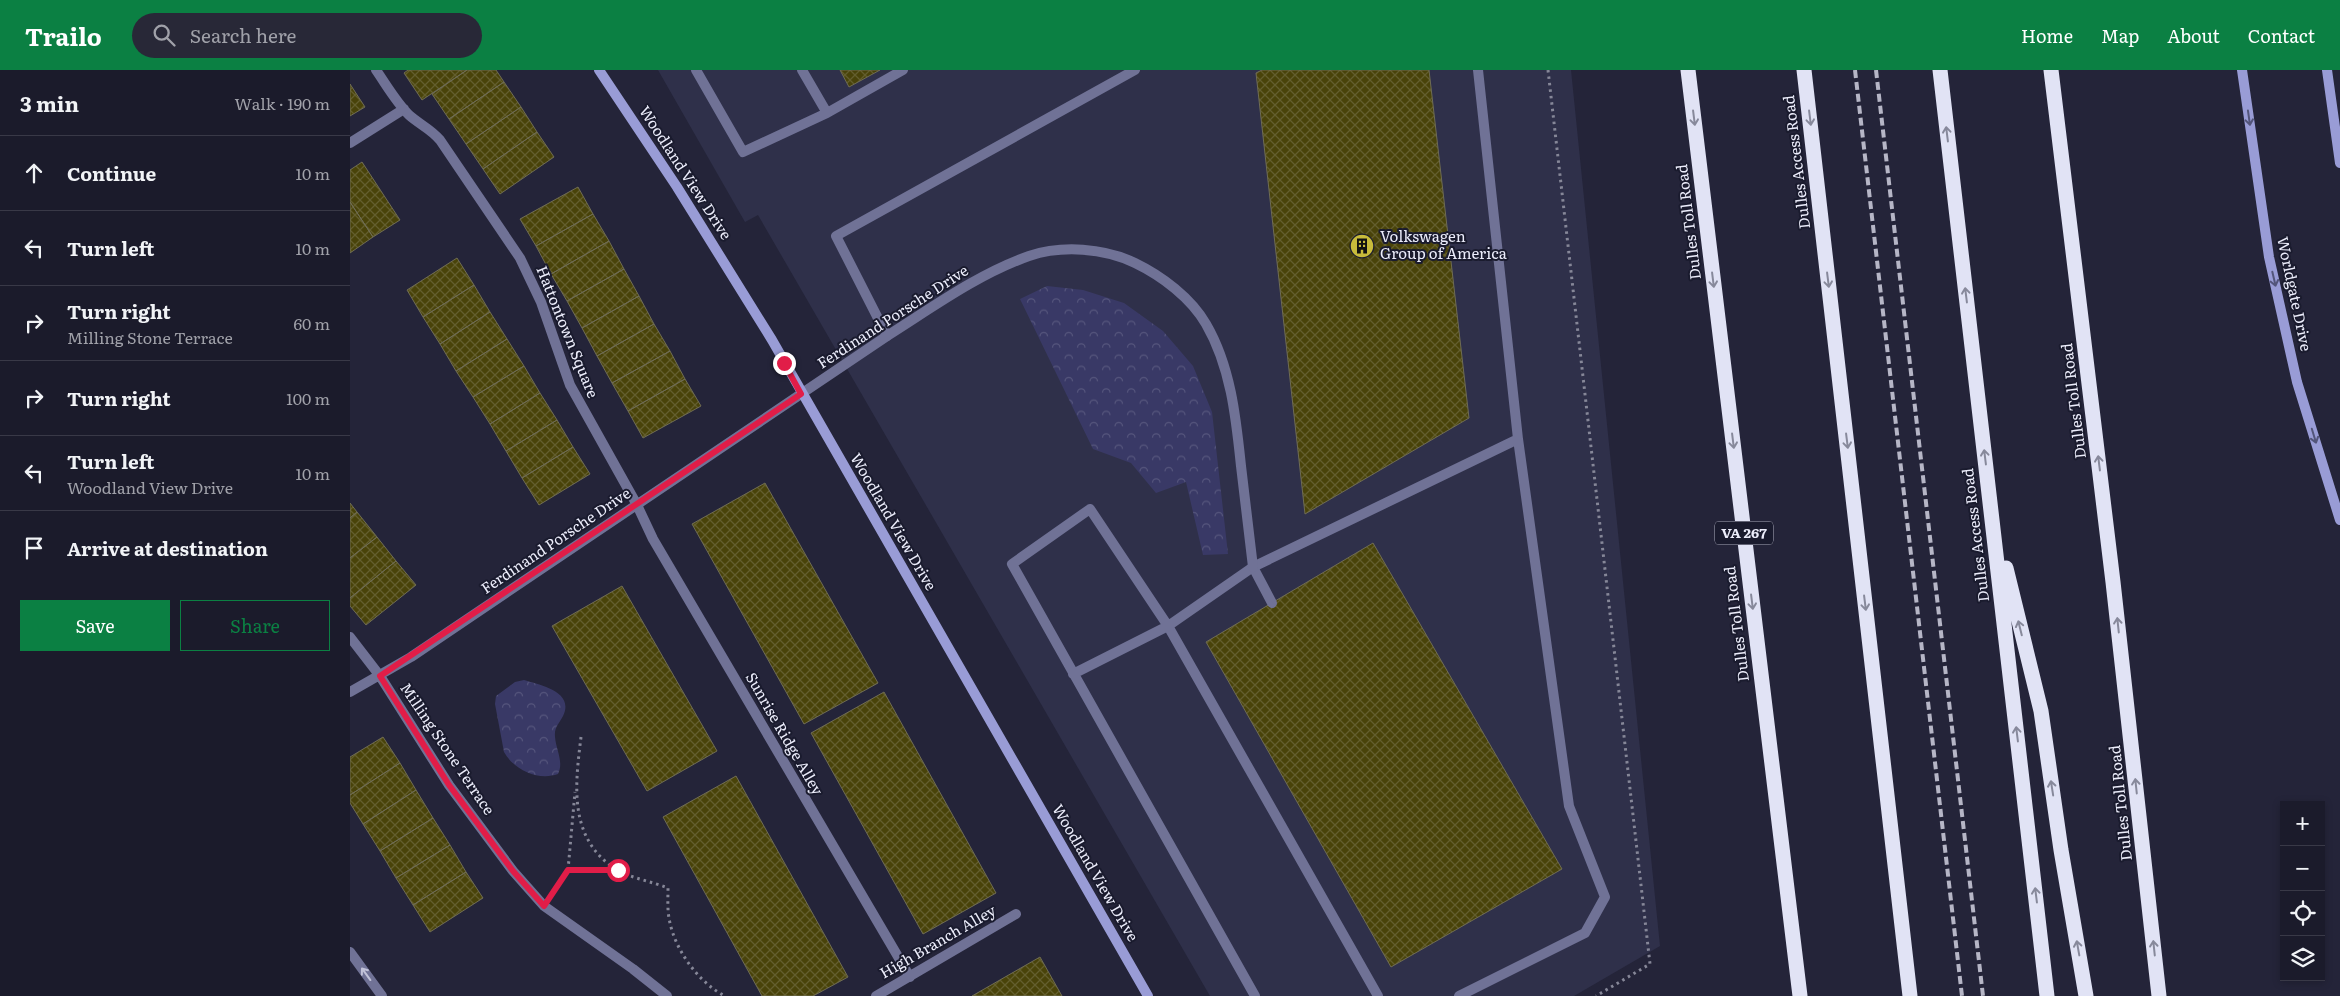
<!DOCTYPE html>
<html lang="en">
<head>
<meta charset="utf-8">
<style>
	:root { --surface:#1b1b2b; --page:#282837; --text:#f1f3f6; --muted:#a0a1a9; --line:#393947; --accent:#0b8043 }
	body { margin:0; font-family:Literata,serif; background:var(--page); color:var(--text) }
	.controls { position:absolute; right:15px; bottom:15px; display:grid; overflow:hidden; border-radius:0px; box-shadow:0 2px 8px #0003 }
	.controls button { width:45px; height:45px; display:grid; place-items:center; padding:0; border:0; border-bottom:1px solid var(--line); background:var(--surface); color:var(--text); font:25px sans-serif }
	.stop { position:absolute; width:15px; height:15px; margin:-11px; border:4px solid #e11d48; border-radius:50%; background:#fff }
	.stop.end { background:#e11d48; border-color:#fff; box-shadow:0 1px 5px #0008 }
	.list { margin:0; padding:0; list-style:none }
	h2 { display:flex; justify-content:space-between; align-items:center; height:65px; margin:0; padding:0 20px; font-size:21px }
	h2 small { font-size:16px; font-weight:400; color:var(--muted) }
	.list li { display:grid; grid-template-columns:32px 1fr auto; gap:15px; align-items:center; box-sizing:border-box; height:75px; padding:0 20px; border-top:1px solid var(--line) }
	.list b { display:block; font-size:19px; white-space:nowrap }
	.list p { margin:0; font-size:16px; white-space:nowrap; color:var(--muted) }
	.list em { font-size:16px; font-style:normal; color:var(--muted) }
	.actions { display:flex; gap:10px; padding:15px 20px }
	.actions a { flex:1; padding:11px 0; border:1px solid var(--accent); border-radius:0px; text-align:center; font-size:18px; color:var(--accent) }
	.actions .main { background:var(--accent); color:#fff }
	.icon { flex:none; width:28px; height:28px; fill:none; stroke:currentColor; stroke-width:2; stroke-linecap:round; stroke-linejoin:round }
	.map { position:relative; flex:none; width:1990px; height:926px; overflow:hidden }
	header { display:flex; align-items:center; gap:30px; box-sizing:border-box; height:70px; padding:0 25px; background:var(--accent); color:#fff }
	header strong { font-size:24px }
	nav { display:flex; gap:28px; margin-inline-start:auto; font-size:18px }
	.search { width:350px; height:45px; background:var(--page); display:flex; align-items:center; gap:12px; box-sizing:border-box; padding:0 18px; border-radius:28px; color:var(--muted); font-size:19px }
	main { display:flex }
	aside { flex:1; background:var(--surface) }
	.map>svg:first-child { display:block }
	.built { fill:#2f304a }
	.forest { fill:url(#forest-crowns) }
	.building { fill:url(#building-cross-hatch); stroke:#6f6c54 }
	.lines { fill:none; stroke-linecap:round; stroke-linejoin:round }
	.path { stroke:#868798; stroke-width:3; stroke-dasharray:2.5 4; stroke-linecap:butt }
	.lane { stroke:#707296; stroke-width:10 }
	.street { stroke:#707296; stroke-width:10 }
	.secondary { stroke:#999cd6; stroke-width:10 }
	.highway { stroke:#e1e3f5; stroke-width:15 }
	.rail { stroke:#b6b6c6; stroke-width:4; stroke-dasharray:8 4; stroke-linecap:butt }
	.oneway { stroke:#87899b }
	.oneway2 { stroke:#53557a }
	.oneway3 { stroke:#c1c2d8 }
	.route { stroke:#e11d48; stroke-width:6 }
	.labels { text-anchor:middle; stroke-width:4; stroke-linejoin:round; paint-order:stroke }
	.shield { fill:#1a1b2e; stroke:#adaebe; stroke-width:1 }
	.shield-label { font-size:14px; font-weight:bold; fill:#ecedfb }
	.street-label { font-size:15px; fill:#ecedfb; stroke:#1a1b2e }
	.poi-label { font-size:15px; fill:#ecedfb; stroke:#1a1b2e; text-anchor:start }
</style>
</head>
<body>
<header>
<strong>Trailo</strong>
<div class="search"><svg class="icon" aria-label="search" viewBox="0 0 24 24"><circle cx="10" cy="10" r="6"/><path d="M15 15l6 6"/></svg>Search here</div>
<nav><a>Home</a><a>Map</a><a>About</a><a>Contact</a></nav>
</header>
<main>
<aside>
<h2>3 min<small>Walk · 190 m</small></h2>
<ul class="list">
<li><svg class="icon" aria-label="ahead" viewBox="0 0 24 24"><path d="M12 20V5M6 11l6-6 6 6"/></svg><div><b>Continue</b></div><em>10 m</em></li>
<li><svg class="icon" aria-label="left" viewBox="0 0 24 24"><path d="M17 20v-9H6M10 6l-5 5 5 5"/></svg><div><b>Turn left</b></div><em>10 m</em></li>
<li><svg class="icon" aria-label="right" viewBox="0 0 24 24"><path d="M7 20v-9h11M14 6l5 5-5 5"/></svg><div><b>Turn right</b><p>Milling Stone Terrace</p></div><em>60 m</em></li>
<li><svg class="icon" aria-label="right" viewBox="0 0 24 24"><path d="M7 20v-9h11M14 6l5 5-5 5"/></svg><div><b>Turn right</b></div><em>100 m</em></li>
<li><svg class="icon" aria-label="left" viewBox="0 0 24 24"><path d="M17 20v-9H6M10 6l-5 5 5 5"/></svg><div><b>Turn left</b><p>Woodland View Drive</p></div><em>10 m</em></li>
<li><svg class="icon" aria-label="arrive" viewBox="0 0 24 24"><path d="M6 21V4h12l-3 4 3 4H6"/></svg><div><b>Arrive at destination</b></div></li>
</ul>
<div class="actions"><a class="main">Save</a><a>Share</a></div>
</aside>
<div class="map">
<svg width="1990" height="926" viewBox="0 0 1990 926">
	<defs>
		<pattern id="forest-crowns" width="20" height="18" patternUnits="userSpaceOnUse" patternTransform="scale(1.25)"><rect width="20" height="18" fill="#393966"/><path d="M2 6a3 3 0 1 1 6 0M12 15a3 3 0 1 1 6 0" fill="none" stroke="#56567d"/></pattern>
		<pattern id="building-cross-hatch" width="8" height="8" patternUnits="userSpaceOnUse" patternTransform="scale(1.25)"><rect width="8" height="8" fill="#494309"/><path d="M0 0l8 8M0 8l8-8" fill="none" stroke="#635e2e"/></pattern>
	</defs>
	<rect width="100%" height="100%" fill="#242439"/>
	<path class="built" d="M 308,0 L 1221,0 L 1310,876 L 1224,926 L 860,926 L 408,145 L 395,152 Z"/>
	<path class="forest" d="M 697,216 L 733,220 L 774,233 L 813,261 L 843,296 L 862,342 L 878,484 L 853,485 L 836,412 L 806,423 L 781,393 L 743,379 L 670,229 Z
		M 174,610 C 189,615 225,621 213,646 C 209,654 204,657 205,667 C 206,680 214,692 208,704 C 188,711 164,700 154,682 L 145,634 L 146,626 L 165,612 Z"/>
	<path class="building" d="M 58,0 L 117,0 L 72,30 L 54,3 Z
		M 117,0 L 146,0 L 154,12 L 99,49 L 82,24 Z
		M 490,0 L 530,0 L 499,17 Z
		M 912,0 L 1079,0 L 1119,348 L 955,444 L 906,3 Z
		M 154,12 L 171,37 L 116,74 L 99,49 Z
		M 0,14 L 15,37 L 0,46 Z
		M 171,37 L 187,62 L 133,99 L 116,74 Z
		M 187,62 L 204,87 L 150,124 L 133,99 Z
		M 12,92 L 50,150 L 23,167 L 0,132 L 0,100 Z
		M 228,117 L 243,144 L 186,176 L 170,149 Z
		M 0,132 L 23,167 L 0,183 Z
		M 243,144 L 259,171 L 201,204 L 186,176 Z
		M 259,171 L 274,199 L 217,231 L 201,204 Z
		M 107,188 L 124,215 L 73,247 L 57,220 Z
		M 274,199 L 289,226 L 232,258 L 217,231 Z
		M 124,215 L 140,242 L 90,274 L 73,247 Z
		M 289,226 L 304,254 L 247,286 L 232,258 Z
		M 140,242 L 157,269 L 106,301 L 90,274 Z
		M 304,254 L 320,281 L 262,313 L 247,286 Z
		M 157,269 L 174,296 L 123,327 L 106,301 Z
		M 320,281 L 335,309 L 278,341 L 262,313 Z
		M 174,296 L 190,323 L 140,354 L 123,327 Z
		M 335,309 L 351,336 L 293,368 L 278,341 Z
		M 190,323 L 207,350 L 156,381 L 140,354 Z
		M 207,350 L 223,377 L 172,408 L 156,381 Z
		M 223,377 L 240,404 L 189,435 L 172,408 Z
		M 415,413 L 528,613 L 454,654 L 342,454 Z
		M 0,433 L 7,442 L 0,448 Z
		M 7,442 L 27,467 L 0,488 L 0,448 Z
		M 27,467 L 46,491 L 0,528 L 0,488 Z
		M 1023,473 L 1212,799 L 1041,897 L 856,572 Z
		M 46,491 L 66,515 L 16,555 L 0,536 L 0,528 Z
		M 272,516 L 367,681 L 297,721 L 202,556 Z
		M 534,622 L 646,823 L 573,864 L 461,663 Z
		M 33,667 L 50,693 L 0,725 L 0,687 Z
		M 50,693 L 66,720 L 13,754 L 0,733 L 0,725 Z
		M 386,706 L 498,907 L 463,926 L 412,926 L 313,747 Z
		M 66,720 L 83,748 L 30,781 L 13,754 Z
		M 83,748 L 100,775 L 46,808 L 30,781 Z
		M 100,775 L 116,802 L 63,835 L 46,808 Z
		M 116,802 L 133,828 L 80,862 L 63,835 Z
		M 690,887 L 712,926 L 622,926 Z"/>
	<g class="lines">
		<path class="path" d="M 1198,0 L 1300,894 L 1246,926
			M 231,667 C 225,716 218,769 267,800 C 281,808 303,812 318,818 C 318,829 317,841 320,853 C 326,881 349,913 375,926
			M 218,800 L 267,800
			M 208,817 L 218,800 L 225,722"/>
		<path class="lane" d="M 346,0 L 393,82 L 477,43 L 452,0
			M 477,43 L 553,0
			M 537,266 L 486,166 L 785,0
			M 287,435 L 303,469 L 560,907
			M 903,497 L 922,533
			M 723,604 L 818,556 L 740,439 L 662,494 L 905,926
			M 526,926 L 666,844
			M 1028,926 L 818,556 L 903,497 L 1168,369
			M 1109,926 L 1235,863 L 1255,827 L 1219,736 L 1168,369 L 1128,0"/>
		<path class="street" d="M 26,0 C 37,16 46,32 59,45 C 69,54 81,59 90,70 L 170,188 L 191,232 L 220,315 L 287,435
			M 0,73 L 54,39
			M 0,567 L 30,606 L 99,715 L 163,801 L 194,836 L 283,899 L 317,926
			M 0,622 L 61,587 L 537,266 C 583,237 628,204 679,186 C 712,175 754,178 785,193 C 812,206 841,228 856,254 C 881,297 886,348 891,396 C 895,430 899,464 903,497
			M 0,882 L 32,926"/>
		<path class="secondary" d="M 249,0 L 327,117 L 422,270 L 798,926
			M 1892,0 L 1919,187 L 1947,312 L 1990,450
			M 1977,0 L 1990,93"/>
		<path class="highway" d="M 1338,0 L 1450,926
			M 1454,0 L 1560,926
			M 1590,0 L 1697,926
			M 1701,0 L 1763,512 L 1809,926
			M 1656,498 L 1691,641 L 1711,780 L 1736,926"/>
		<path class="rail" d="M 1505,0 L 1612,926
			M 1526,0 L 1633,926"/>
	</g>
	<defs><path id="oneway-shaft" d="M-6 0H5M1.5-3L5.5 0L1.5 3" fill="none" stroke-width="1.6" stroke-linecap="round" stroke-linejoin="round" transform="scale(1.25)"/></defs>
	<g class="oneway">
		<use href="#oneway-shaft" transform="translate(1344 48) rotate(83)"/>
		<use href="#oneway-shaft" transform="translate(1460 48) rotate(83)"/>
		<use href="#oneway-shaft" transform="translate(1597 64) rotate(-97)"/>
		<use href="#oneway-shaft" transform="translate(1363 210) rotate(83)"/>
		<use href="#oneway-shaft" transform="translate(1478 210) rotate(83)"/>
		<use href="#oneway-shaft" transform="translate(1616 225) rotate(-97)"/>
		<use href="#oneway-shaft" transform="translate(1383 371) rotate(83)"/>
		<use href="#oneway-shaft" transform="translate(1497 371) rotate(83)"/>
		<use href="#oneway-shaft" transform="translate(1635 387) rotate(-97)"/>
		<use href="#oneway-shaft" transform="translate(1749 393) rotate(-97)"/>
		<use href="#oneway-shaft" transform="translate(1402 532) rotate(83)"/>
		<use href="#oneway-shaft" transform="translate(1515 533) rotate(83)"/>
		<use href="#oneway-shaft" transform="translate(1768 555) rotate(-96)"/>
		<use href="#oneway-shaft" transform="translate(1670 558) rotate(-104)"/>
		<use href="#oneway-shaft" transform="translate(1667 664) rotate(-97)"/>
		<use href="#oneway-shaft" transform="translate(1786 716) rotate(-96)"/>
		<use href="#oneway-shaft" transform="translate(1702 718) rotate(-99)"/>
		<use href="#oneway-shaft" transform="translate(1686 825) rotate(-97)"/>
		<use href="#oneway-shaft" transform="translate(1728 878) rotate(-100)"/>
		<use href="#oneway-shaft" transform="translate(1804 878) rotate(-96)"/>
	</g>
	<g class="oneway2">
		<use href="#oneway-shaft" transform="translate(1899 48) rotate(82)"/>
		<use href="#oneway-shaft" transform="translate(1924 209) rotate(77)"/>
		<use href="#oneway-shaft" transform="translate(1964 366) rotate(73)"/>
	</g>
	<use class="oneway3" href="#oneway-shaft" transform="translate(16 904) rotate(-126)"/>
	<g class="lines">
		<path class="route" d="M 268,800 L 218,800 L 194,836 L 163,801 L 99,715 L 30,606 L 451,324 L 434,293"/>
	</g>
	<defs>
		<g id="building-disc" transform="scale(1.25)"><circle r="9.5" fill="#c8bb3b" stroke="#1a1b2e"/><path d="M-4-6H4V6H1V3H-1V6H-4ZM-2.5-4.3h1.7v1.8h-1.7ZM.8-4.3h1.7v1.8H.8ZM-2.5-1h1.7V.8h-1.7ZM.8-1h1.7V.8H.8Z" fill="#111"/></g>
	</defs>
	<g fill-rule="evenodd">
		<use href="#building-disc" x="1012" y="176"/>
	</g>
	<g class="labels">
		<rect class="shield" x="1365" y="451.5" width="58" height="23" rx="4"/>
		<g class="shield-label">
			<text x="1394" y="468">VA 267</text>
		</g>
		<g class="street-label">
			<text transform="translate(1447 92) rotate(-97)" y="5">Dulles Access Road</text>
			<text transform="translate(335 103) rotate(57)" y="5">Woodland View Drive</text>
			<text transform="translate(1339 152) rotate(-97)" y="5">Dulles Toll Road</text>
			<text transform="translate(1944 224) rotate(78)" y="5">Worldgate Drive</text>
			<text transform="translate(543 247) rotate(-33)" y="5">Ferdinand Porsche Drive</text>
			<text transform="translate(217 262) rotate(68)" y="5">Hattontown Square</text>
			<text transform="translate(1724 331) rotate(-97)" y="5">Dulles Toll Road</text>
			<text transform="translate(543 452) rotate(60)" y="5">Woodland View Drive</text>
			<text transform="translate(1626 465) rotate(-97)" y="5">Dulles Access Road</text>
			<text transform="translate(206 471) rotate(-34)" y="5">Ferdinand Porsche Drive</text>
			<text transform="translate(1387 554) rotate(-97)" y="5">Dulles Toll Road</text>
			<text transform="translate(434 664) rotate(60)" y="5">Sunrise Ridge Alley</text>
			<text transform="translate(97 679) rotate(56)" y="5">Milling Stone Terrace</text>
			<text transform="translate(1771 733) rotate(-96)" y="5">Dulles Toll Road</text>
			<text transform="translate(745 803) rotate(60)" y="5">Woodland View Drive</text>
			<text transform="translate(588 872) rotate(-30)" y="5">High Branch Alley</text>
		</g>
		<g class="poi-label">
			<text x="1030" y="172">Volkswagen<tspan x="1030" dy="17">Group of America</tspan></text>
		</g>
	</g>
</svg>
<div class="controls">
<button>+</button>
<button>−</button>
<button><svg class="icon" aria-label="locate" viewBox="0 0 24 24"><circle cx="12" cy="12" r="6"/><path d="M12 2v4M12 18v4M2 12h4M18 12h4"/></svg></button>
<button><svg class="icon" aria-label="layers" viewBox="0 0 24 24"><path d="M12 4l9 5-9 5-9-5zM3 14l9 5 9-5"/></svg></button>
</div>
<div class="stop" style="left:268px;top:800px"></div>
<div class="stop end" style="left:434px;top:293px"></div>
</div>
</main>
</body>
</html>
